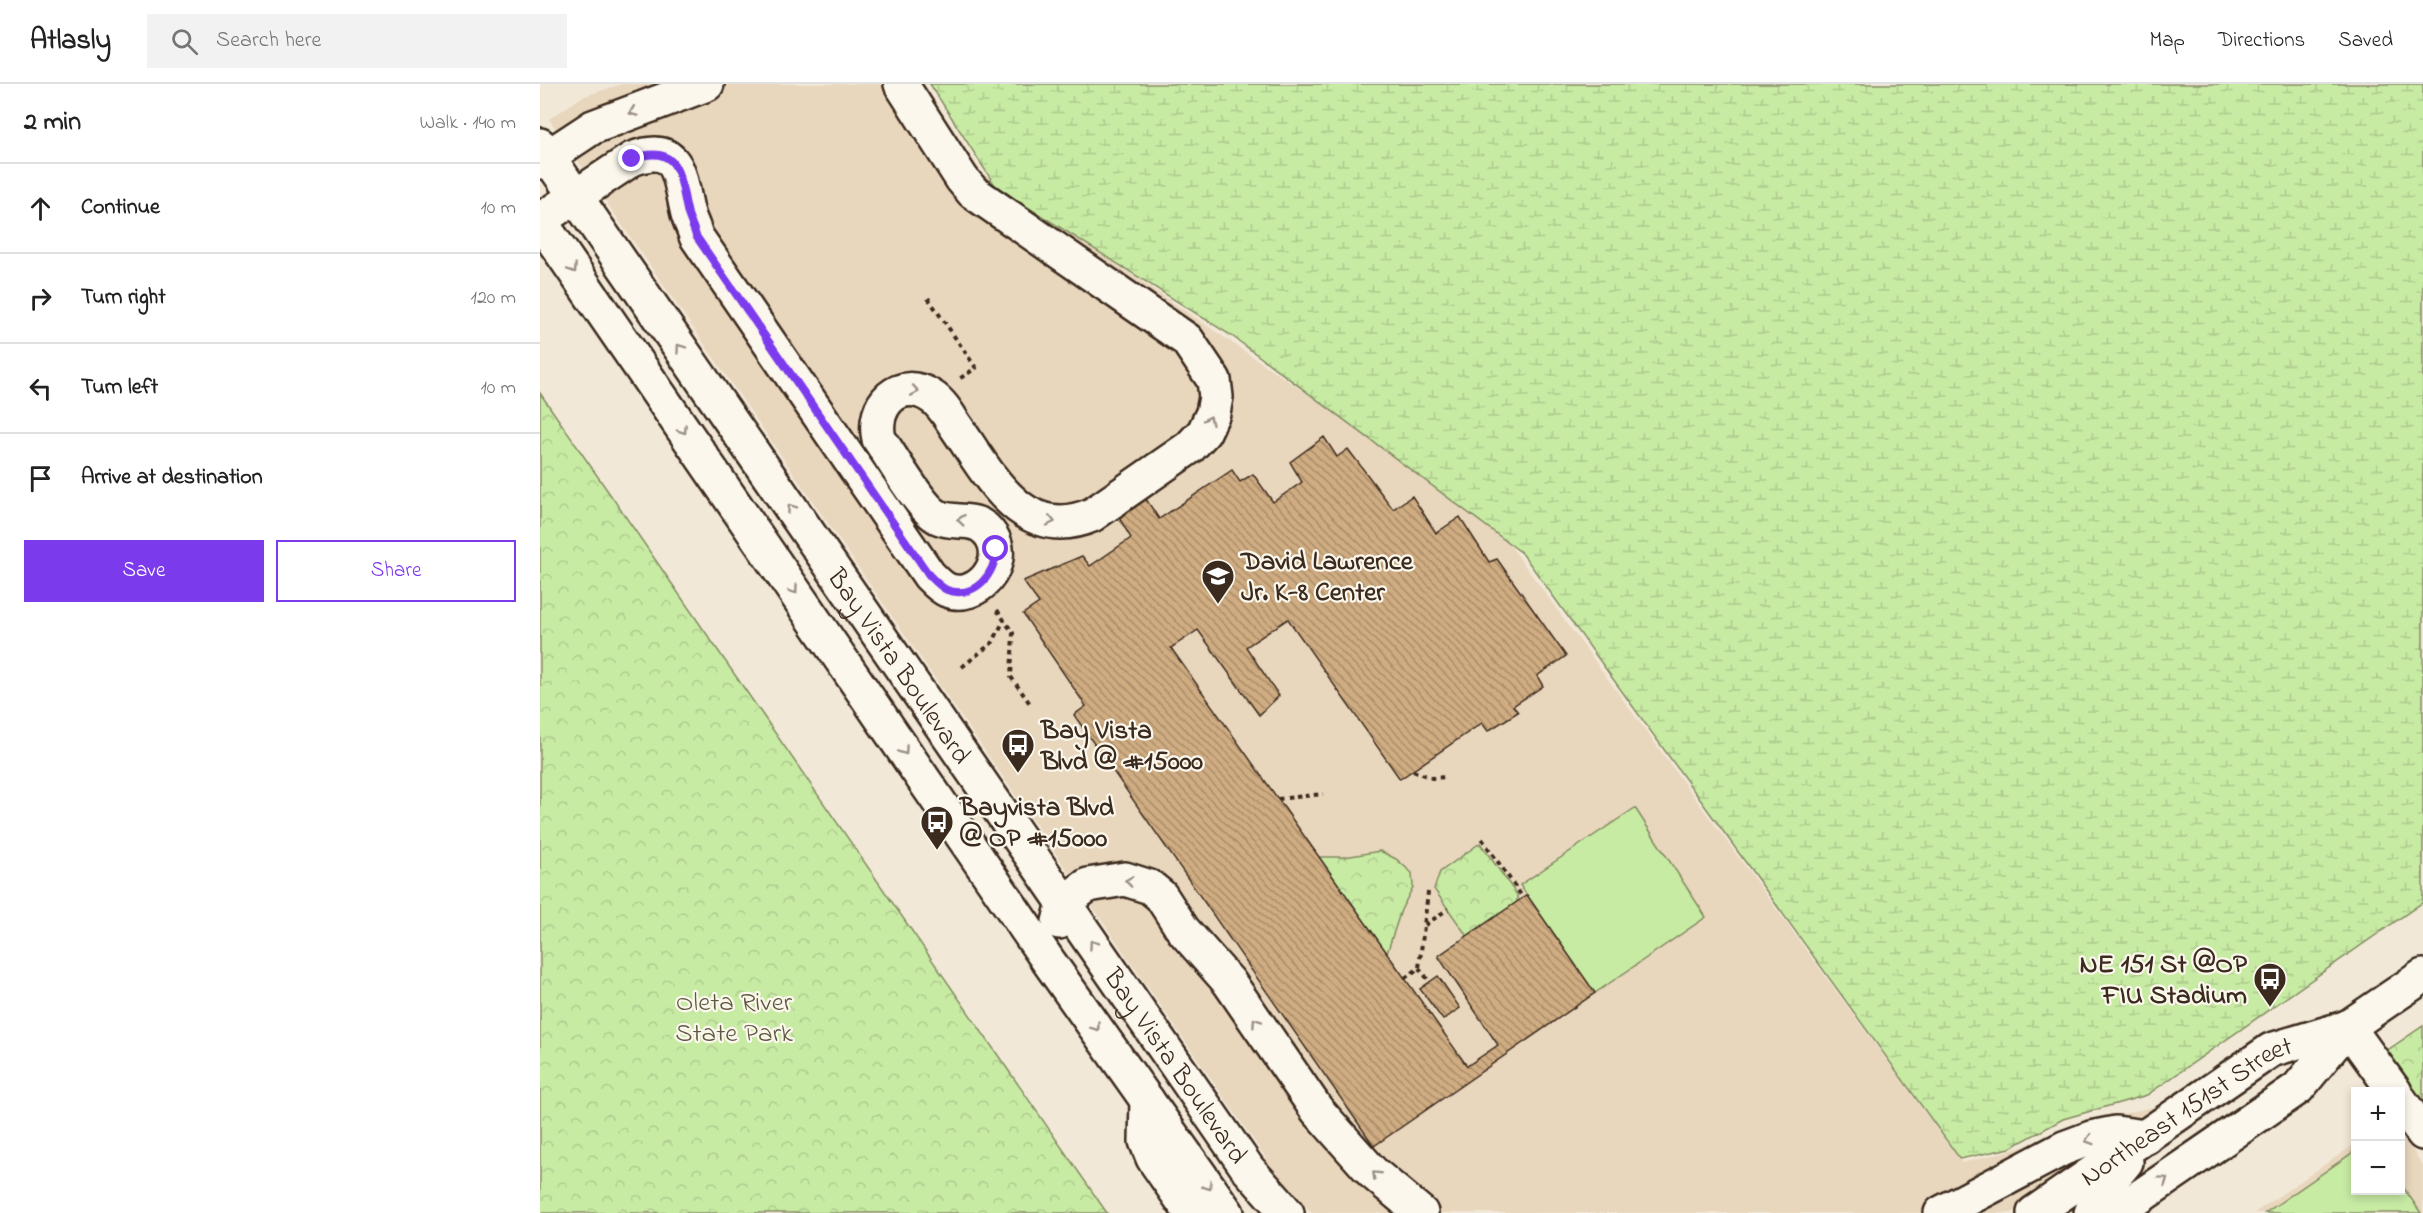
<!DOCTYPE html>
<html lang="en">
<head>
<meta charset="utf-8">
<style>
	:root { --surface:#fff; --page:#f2f2f2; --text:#222; --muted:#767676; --line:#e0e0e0; --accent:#7c3aed }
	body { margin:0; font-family:"Indie Flower",sans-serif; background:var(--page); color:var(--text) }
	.controls { position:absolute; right:18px; bottom:18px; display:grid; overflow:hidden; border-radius:0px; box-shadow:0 3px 9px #0003 }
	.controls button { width:54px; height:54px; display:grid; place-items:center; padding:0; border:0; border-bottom:2px solid var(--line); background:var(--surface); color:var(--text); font:30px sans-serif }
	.stop { position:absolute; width:18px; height:18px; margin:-14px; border:4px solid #7c3aed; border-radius:50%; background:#fff }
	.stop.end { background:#7c3aed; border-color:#fff; box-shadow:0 2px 6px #0008 }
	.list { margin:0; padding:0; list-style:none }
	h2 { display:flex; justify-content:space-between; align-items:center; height:78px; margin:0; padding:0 24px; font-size:26px }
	h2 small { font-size:20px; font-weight:400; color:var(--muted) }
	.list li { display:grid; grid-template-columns:39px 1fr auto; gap:18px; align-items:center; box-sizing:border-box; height:90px; padding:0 24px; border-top:2px solid var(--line) }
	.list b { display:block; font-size:22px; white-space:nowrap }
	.list em { font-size:20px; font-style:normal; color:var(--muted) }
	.actions { display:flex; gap:12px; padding:18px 24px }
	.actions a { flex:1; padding:14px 0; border:2px solid var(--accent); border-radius:0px; text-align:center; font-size:21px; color:var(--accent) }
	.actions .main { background:var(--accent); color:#fff }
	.icon { flex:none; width:33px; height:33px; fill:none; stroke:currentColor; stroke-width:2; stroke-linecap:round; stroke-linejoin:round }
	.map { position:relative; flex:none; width:1883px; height:1129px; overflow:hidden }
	header { display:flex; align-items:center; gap:36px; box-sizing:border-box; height:84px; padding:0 30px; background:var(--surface); border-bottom:2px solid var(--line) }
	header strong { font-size:28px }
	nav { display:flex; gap:33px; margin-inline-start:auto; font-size:21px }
	.search { width:420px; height:54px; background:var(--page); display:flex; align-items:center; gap:15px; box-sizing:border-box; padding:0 21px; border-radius:0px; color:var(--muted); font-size:22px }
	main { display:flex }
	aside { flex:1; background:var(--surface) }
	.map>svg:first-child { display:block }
	.built { fill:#e8d6bd }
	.wetland { fill:url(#wetland-marsh); stroke:#828a61; stroke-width:1.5 }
	.park { fill:url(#park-crowns); stroke:#828a61; stroke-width:1.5 }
	.pitch { fill:#c8eba4; stroke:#828a61; stroke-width:1.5 }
	.building { fill:url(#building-back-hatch); stroke:#3b2a1e; stroke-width:1.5 }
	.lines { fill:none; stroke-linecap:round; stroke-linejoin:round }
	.minor-casing { stroke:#3b2a1e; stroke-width:38 }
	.path { stroke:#3b2a1e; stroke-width:4; stroke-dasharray:4.5 4.5; stroke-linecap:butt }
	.minor { stroke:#fbf7ec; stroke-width:33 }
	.oneway { stroke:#9b9085 }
	.route { stroke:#7c3aed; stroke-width:8 }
	.labels { text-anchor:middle; stroke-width:4.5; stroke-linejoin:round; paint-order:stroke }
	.poi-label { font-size:27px; font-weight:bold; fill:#3b2a1e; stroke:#fbf7ec; text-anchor:start }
	.street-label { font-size:27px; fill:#3b2a1e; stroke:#fbf7ec }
	.park-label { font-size:27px; fill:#5e5a40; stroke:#fbf7ec }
</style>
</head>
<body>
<header>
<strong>Atlasly</strong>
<div class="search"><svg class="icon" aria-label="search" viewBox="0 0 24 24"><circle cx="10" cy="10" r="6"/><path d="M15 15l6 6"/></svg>Search here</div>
<nav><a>Map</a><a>Directions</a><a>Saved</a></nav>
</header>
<main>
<aside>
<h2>2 min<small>Walk · 140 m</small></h2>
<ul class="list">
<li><svg class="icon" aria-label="ahead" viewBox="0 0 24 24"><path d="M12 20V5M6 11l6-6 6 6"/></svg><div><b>Continue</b></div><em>10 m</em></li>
<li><svg class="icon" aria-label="right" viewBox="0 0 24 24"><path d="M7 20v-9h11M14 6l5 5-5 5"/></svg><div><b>Turn right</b></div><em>120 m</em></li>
<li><svg class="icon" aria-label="left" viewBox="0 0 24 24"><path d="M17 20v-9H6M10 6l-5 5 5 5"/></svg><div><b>Turn left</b></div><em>10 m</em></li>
<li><svg class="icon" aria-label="arrive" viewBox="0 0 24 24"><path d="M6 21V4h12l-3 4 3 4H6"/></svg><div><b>Arrive at destination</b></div></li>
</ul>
<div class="actions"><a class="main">Save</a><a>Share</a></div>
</aside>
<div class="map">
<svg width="1883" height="1129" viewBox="0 0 1883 1129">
	<defs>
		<pattern id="wetland-marsh" width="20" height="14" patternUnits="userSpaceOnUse" patternTransform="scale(1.5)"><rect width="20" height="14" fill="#c8eba4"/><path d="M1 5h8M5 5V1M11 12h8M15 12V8" fill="none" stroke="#adca8d"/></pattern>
		<pattern id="park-crowns" width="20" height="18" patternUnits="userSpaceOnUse" patternTransform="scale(1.5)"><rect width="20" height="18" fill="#c8eba4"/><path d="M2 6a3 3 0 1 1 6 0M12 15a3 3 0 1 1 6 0" fill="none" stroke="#adca8d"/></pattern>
		<pattern id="building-back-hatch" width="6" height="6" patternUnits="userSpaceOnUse" patternTransform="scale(1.5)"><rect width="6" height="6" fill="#cfac81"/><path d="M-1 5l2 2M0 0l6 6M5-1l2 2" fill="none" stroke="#a98c69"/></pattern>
	</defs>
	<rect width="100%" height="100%" fill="#f2e8d7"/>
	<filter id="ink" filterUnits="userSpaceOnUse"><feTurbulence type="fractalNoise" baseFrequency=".0167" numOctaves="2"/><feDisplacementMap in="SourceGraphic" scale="12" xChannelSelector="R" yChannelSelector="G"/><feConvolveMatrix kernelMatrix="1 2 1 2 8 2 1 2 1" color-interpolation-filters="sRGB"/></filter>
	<g filter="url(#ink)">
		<path class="built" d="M 82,0 L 384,0 L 442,89 L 950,434 L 1422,1079 L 1482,1063 L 1534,1041 L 1635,1018 L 1472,1129 L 772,1129 L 732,1083 L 9,35 L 42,13 Z
			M 1861,1049 L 1883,1082 L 1883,1129 L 1714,1129 L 1815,1060 L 1816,1106 L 1860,1106 Z"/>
		<path class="wetland" d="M 390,0 L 1883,0 L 1883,818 L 1607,1011 L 1523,1035 L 1470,1064 L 1420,1075 L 982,469 L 692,252 L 456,103 Z"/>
		<path class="park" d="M 0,309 L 567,1129 L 0,1129 Z
			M 940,759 L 977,811 L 977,818 L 927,852 L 894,805 L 900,788 Z
			M 840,767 L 856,775 L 872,789 L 873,803 L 861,826 L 847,869 L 779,773 L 805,773 Z
			M 1883,942 L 1883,1049 L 1833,976 Z"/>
		<path class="pitch" d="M 1095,724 L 1166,833 L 1055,909 L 980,801 Z
			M 1815,1067 L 1816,1106 L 1860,1106 L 1861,1100 L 1881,1129 L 1725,1129 Z"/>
		<path class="building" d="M 784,353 L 797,373 L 808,365 L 853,425 L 872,412 L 896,449 L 920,433 L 949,478 L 957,475 L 1026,572 L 997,592 L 1003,602 L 973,622 L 978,628 L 948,647 L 942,639 L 860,695 L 748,535 L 706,563 L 739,612 L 719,631 L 658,546 L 631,564 L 927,982 L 958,961 L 898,872 L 987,811 L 1055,909 L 834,1062 L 534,631 L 546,622 L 483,530 L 499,519 L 483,497 L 542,472 L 550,482 L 591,454 L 579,434 L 606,415 L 619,435 L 692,386 L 700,398 L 713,390 L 733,418 L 762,398 L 750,378 Z
			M 898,892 L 920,924 L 903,936 L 880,905 Z"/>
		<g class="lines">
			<g class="minor-casing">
				<g id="minor">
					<path id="s1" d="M 0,61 L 708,1085 L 747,1129"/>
					<path d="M 0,78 L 53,43 L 167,0"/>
					<path d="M 0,136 L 92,75 C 142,56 139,95 148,130 C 150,137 154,144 156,152 L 389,491 C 394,496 400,503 407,506 C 437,518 468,480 452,453 C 437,429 417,442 398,433 C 381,425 351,372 339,355 C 331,322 359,291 392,313 C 403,320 410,334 417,344 C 450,392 483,460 552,431 L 650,363 L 664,348 L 673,329 L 676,313 L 674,296 L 647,256 L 433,108 L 422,95 L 361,0"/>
					<path d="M 0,137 L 509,878 L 687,1129"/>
					<path d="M 519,838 L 524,818 L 548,801 L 585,795 L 610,803 L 621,812 L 643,846 L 689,898 L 777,1026 L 832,1088 L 881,1129"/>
					<path d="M 1808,943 L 1855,1008"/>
					<path d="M 607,1016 L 606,1057 L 613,1074 L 651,1129"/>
					<path d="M 1860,1016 L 1883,1049"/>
					<path d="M 1401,1129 L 1524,1064 L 1551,1054 L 1576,1049 L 1606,1053"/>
					<path id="s2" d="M 1494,1129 L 1731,966 L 1808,943"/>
					<path d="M 1551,1129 L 1558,1112 L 1586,1078"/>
					<path d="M 1576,1129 L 1758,1004 L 1808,943 L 1883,892"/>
				</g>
			</g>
			<path class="path" d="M 388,214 L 436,284 L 419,295
				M 457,526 L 473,549 L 471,593 L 491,621
				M 422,583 L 453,558 L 464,536
				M 873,687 L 892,694 L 907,693
				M 738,715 L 783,710
				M 942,755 L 983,814
				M 885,841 L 908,825
				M 879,884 L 890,898
				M 865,894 L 879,884 L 888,808"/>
			<use href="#minor" class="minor"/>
		</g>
		<defs><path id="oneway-chevron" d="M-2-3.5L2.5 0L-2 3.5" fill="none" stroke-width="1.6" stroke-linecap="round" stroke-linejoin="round" transform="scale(1.5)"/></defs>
		<g class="oneway">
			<use href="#oneway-chevron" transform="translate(93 28) rotate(159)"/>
			<use href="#oneway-chevron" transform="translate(33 185) rotate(56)"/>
			<use href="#oneway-chevron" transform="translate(140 264) rotate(-125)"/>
			<use href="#oneway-chevron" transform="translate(375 307) rotate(10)"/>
			<use href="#oneway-chevron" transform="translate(669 336) rotate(-65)"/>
			<use href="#oneway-chevron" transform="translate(143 346) rotate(56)"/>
			<use href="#oneway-chevron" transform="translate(251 424) rotate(-125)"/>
			<use href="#oneway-chevron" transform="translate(421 436) rotate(-174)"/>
			<use href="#oneway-chevron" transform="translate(511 437) rotate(12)"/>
			<use href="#oneway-chevron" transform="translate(254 506) rotate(55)"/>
			<use href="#oneway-chevron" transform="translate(364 667) rotate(55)"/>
			<use href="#oneway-chevron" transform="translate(589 797) rotate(-172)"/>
			<use href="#oneway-chevron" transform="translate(553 860) rotate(-125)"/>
			<use href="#oneway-chevron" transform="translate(716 938) rotate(-124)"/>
			<use href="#oneway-chevron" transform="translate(556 943) rotate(54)"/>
			<use href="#oneway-chevron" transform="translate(1549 1056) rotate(163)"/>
			<use href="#oneway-chevron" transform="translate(836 1091) rotate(-136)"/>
			<use href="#oneway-chevron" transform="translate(1624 1096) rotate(-35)"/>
			<use href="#oneway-chevron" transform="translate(668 1102) rotate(55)"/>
		</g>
	</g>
	<g class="lines" filter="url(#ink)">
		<path class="route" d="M 92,75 C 142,57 139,95 148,130 C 150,137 154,144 156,152 L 389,491 C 394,496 400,503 407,506 C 435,516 456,489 456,465"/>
	</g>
	<defs>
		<g id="school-pin" transform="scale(1.725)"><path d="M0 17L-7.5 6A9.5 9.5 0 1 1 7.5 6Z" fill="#3b2a1e" stroke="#fbf7ec"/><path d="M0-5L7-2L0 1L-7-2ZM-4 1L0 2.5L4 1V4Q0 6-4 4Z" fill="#fff"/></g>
		<g id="bus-pin" transform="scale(1.725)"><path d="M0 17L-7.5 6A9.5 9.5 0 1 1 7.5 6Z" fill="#3b2a1e" stroke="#fbf7ec"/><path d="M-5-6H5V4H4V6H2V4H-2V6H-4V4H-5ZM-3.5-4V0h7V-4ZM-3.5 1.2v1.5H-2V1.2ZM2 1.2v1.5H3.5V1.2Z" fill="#fff"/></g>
	</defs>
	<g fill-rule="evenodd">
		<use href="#school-pin" x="678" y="492"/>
		<use href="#bus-pin" x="478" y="661"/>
		<use href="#bus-pin" x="397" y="738"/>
		<use href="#bus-pin" x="1730" y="895"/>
	</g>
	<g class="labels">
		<g class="poi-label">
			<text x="701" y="485">David Lawrence<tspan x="701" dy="31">Jr. K-8 Center</tspan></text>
			<text x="501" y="654">Bay Vista<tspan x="501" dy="31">Blvd @ #15000</tspan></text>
			<text x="420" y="731">Bayvista Blvd<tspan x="420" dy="31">@ OP #15000</tspan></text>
			<text x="1707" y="888" text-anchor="end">NE 151 St @OP<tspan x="1707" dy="31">FIU Stadium</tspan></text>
		</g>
		<g class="street-label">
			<text dy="9" stroke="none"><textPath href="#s1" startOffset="633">Bay Vista Boulevard</textPath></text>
			<text dy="9" stroke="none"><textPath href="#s1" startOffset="1119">Bay Vista Boulevard</textPath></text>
			<text dy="9" stroke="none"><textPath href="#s2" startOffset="184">Northeast 151st Street</textPath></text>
		</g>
		<g class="park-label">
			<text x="194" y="926">Oleta River<tspan x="194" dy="31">State Park</tspan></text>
		</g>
	</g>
</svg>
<div class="controls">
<button>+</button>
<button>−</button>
</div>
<div class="stop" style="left:456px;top:465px"></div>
<div class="stop end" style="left:92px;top:75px"></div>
</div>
</main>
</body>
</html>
